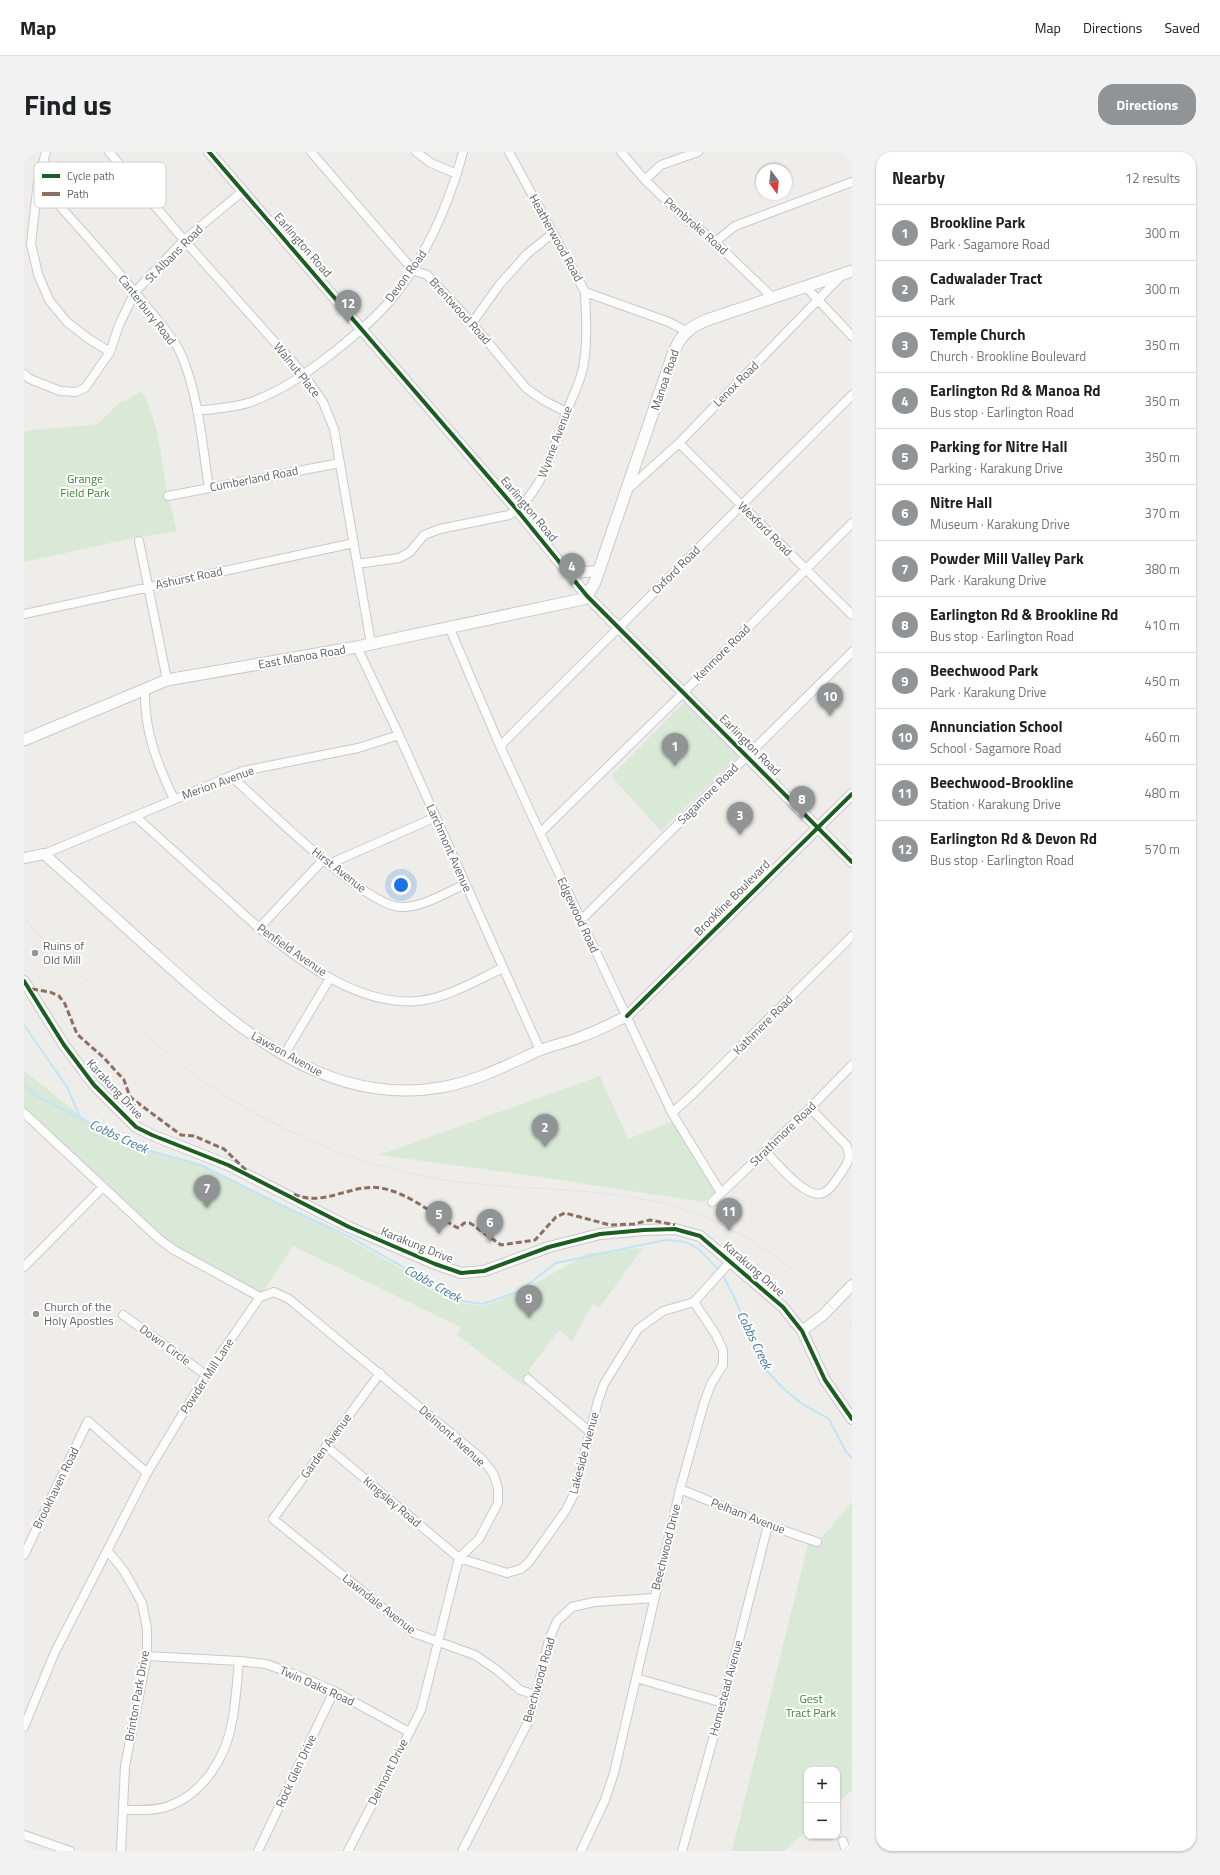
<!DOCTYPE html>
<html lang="en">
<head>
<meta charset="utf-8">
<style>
	:root { --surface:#fff; --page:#f2f2f2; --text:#202124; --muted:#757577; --line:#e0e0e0; --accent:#919495 }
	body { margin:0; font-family:"Titillium Web",sans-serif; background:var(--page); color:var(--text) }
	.controls { position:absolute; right:12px; bottom:12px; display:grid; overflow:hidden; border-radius:8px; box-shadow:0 1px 3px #0004 }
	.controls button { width:36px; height:36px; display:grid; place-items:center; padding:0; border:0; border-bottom:1px solid var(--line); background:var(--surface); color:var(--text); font:20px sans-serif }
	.compass { position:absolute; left:732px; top:12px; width:36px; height:36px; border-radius:50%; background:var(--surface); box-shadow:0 1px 3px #0004; rotate:165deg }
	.you { position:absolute; left:377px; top:733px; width:14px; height:14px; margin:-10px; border:3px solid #fff; border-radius:50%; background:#1a73e8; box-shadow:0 0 0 6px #1a73e833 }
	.badge { display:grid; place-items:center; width:26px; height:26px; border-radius:50%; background:var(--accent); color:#fff; font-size:13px; font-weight:700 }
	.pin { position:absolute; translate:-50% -33px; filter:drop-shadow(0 1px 2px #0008) }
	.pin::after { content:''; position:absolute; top:21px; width:14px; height:12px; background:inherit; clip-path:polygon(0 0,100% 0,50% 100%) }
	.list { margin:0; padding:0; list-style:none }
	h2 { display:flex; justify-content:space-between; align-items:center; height:52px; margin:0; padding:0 16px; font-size:17px }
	h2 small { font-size:13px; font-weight:400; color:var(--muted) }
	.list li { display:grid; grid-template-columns:26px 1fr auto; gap:12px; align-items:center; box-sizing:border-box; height:56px; padding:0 16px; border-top:1px solid var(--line) }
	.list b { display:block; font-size:15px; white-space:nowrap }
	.list p { margin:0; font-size:13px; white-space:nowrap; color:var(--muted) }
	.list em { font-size:13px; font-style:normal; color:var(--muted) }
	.map { position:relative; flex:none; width:828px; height:1699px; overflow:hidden; border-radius:16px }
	header { display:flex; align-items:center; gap:24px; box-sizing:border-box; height:56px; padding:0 20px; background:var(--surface); border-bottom:1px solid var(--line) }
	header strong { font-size:19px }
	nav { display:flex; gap:22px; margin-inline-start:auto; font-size:14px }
	.intro { display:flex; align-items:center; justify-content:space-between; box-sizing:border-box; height:96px; padding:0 24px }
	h1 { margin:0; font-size:28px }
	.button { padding:10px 18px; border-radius:16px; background:var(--accent); color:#fff; font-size:14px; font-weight:700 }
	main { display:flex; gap:24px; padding:0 24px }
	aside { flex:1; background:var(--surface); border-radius:16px; box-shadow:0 1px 3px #0004 }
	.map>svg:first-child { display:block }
	.green { fill:#dae9d7 }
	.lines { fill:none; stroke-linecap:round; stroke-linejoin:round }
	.stream { stroke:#c1e5f5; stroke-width:2 }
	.minor-casing { stroke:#c9cac9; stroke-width:10 }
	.tertiary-casing { stroke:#c9cac9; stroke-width:12 }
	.secondary-casing { stroke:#c8cac9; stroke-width:13 }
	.minor { stroke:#fcfcfc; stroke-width:8 }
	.tertiary { stroke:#fcfcfc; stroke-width:10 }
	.secondary { stroke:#fcfcfc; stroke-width:11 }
	.tram { stroke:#e4e4e3; stroke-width:1 }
	.quiet { stroke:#8d6e63; stroke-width:3; stroke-dasharray:6 3; stroke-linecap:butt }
	.cycleway-casing { stroke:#fff; stroke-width:6 }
	.cycleway { stroke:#1b5e20; stroke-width:4 }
	.poi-dot { fill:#919495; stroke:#fff; stroke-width:1.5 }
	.labels { text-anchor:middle; stroke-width:4; stroke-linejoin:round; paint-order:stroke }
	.street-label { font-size:12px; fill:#5f6467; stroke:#fff }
	.park-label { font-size:12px; fill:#3f833b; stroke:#fff }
	.poi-label { font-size:12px; fill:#5f6467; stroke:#fff; text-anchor:start }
	.water-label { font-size:13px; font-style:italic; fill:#44779b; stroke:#fff }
	.key { fill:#fff; stroke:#cfd0d1; stroke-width:1 }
	.key-label { font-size:11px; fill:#5f6467 }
</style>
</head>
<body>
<header>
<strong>Map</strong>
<nav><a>Map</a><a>Directions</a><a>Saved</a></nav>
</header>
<div class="intro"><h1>Find us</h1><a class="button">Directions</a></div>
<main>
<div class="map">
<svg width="828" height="1699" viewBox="0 0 828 1699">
	<rect width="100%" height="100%" fill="#eeedea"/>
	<path class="green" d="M 117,239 C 134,265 138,309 143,340 C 146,353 150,366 153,379 L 110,386 L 0,410 L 0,280 L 9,278 L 70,273 L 75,271 L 97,249 L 100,250 Z
		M 660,550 L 715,604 L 637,679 L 587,624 Z
		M 0,919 L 71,975 L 113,995 L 177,1013 L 287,1066 L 441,1152 L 459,1154 L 494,1141 L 565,1101 L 619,1096 L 576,1155 L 569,1152 L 548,1189 L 535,1178 L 504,1219 L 508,1222 L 500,1234 L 432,1182 L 438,1176 L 269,1094 L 236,1145 L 150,1098 L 0,961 Z
		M 576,924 L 604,987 L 649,969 L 692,1040 L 679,1050 L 503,1023 L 355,1003 Z
		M 828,1350 L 828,1611 L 823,1606 L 828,1613 L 828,1638 L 813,1652 L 813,1618 L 783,1618 L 783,1679 L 760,1699 L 708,1699 L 785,1388 L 794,1390 Z"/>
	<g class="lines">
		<path class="stream" d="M 0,873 L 43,935 L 56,965
			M 0,933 L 11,943 L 113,995 L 177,1013 L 259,1054 L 326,1085 L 439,1149 L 458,1152 L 494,1140 L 532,1111 L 641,1088 C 671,1088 677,1098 695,1119
			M 698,1122 L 709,1143 L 743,1219 L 760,1237 L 778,1252 L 805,1267 L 822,1300 L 828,1306"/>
		<g class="minor-casing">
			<path id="minor" d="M 22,0 L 14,29 L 7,92 L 14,122 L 25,148 L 43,170 L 65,187 L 86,200
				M 85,0 L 160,88 L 280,223 L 299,250 L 310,277 L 347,492
				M 287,0 L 389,118 L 403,123 L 448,171 L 502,236 L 519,248 L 542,260
				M 392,0 L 407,11 L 433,22
				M 485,0 L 561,140 L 645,170 L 662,179
				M 597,0 L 621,28 L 654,60 L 691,90 L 749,146
				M 621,28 L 637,13 L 674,0
				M 14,29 C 50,71 89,112 123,155 C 135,170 149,185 157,202 C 175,244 178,292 185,336
				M 691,90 L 711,74 L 828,30
				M 782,135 L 828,184
				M 448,171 L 476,132 L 503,102 L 529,81
				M 0,222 L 6,227 L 36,239 L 52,240 L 61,236 L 86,200 L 95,173 L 111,140 L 160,88 L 219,39
				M 173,259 C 191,256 211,256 227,250 C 258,239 284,220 310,200 C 331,183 353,165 370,144 C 404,101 425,52 439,0
				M 655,291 L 828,463
				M 603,338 L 655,291 L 818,123
				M 144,344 L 316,311
				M 115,389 L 143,528
				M 333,412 L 375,406 L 386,400 L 400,383 L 416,377 L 485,363 C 520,341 529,295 543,259 C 548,245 556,231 559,216 C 564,191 562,166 561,140
				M 0,462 L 330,391
				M 426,477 L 476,594 L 516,681 L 648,961 L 697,1041
				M 333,495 L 375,583 L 516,898
				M 121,538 C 120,578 133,612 150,647
				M 476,594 L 828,243
				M 207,624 C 237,651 341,754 376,755 C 398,756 422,741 441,732
				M 111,664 L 235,776 C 280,811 334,854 394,849 C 424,846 453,828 479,816
				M 516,681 L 659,541 L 828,371
				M 20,702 L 219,619 L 334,596 L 375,583
				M 305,712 L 412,665
				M 557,768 L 828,500
				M 235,776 L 299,708
				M 260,903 L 306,826
				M 0,961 L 135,1087 L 150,1098 L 236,1145
				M 648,961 L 669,942 L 828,784
				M 741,999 C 752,1010 782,1048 799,1041 C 807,1038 812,1028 817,1021 C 824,1011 828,1004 822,993 L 786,956
				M 688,1050 L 786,956 L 828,913
				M 0,1115 L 79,1035
				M 236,1145 L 250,1140 L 265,1147 L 457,1306 L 469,1321 L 474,1336 L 474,1351 L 455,1387 L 435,1406 L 397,1558 L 324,1699
				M 670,1150 L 707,1109
				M 99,1163 L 182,1223
				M 356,1221 L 249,1367 L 390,1481 L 451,1503 L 473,1518 L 496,1538 L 512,1543
				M 504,1227 L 566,1280
				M 302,1294 L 435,1406 L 483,1421 L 497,1417 L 505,1410 L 542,1358 L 550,1342 L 574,1249 L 580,1232 L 614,1177 L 639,1159 L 670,1150
				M 656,1337 L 744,1373 L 793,1390
				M 84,1399 L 100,1419 L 118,1451 L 123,1477 L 123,1504 L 101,1614 L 97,1699
				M 0,1403 L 64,1269 L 123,1321
				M 123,1504 L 215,1509 L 242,1512 L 275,1524 L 310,1539 L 385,1580
				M 612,1526 L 699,1551
				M 0,1575 L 31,1500 L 123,1321 L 182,1223 L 236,1145
				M 100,1658 C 115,1658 131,1659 145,1654 C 180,1641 202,1605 208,1570 C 212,1550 213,1529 215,1509
				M 0,1683 L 46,1699
				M 819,1689 L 822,1699
				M 234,1699 L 310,1539
				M 438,1699 L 503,1572 L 512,1543 L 525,1488 L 533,1469 L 548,1455 L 570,1450 L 630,1446
				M 557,1699 L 581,1648 L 590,1621 L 656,1337 L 680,1251 L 687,1232 L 699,1213 L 699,1198 L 692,1183 L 670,1150
				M 658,1699 L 699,1551 L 744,1373"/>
		</g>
		<g class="tertiary-casing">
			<path id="tertiary" d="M 185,0 L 493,358 L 563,444 L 828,710
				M 545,421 L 575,419
				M 0,706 L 20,702 C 57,735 94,768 131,802 C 211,874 302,957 419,935 C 453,929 483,913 514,899 C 529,893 545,890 559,884 C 574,879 588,871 603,864 L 828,642
				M 0,829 L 40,893 L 70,933 L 112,975 L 128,983 L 204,1013 L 325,1075 L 411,1112 L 437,1121 L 460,1119 L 525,1095 L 576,1082 L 620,1078 L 651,1077 L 676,1084 L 759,1155 L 778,1179 L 801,1228 L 828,1267
				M 778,1179 L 799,1163 L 828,1133"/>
		</g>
		<g class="secondary-casing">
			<path id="secondary" d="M 0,588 L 143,528 L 333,495 L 559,447 L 563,444 L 571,430 L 649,202 C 656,184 665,175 683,168 L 828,119"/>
		</g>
		<use href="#minor" class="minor"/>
		<use href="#tertiary" class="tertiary"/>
		<use href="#secondary" class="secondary"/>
		<path class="tram" d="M 0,767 C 27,797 57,823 86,850 C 117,878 147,907 181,931 C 234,966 293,995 354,1013 C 383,1021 413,1028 443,1031 C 507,1038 571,1036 634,1050 C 666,1058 698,1071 727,1088 C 766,1111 796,1144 828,1176"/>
		<path class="quiet" d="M 8,837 L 26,840 L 35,844 L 41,852 L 53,882 L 80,906 L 100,928 L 106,945 L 157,983 L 170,984 L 200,997 L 222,1018
			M 270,1042 C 299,1056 327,1031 357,1036 C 385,1041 408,1062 432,1075 L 435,1076 L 440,1071 L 446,1071 L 477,1093 L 511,1088 L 532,1065 L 541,1061 L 586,1073 L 610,1072 L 626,1068 L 651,1073"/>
		<g class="cycleway-casing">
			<path id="cycleway" d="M 185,0 L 493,358 L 563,444 L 828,710
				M 0,829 L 40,893 L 70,933 L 112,975 L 128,983 L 204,1013 L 325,1075 L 411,1112 L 437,1121 L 460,1119 L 525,1095 L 576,1082 L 620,1078 L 651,1077 L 676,1084 L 759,1155 L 778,1179 L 801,1228 L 828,1267
				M 603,864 L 828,642"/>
		</g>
		<use href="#cycleway" class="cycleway"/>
	</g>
	<g class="poi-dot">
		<circle cx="11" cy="801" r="4"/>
		<circle cx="12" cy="1162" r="4"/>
	</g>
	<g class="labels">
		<g class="street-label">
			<text transform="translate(672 74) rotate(41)" y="4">Pembroke Road</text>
			<text transform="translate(532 86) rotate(61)" y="4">Heatherwood Road</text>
			<text transform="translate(279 93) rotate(49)" y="4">Earlington Road</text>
			<text transform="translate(150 102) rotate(-45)" y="4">St Albans Road</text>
			<text transform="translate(382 124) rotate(-54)" y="4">Devon Road</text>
			<text transform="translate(123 158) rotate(52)" y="4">Canterbury Road</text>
			<text transform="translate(436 159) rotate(48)" y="4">Brentwood Road</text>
			<text transform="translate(273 218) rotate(51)" y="4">Walnut Place</text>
			<text transform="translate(641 228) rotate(-71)" y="4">Manoa Road</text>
			<text transform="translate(712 232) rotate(-45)" y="4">Lenox Road</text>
			<text transform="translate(531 290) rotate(-69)" y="4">Wynne Avenue</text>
			<text transform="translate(230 327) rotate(-11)" y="4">Cumberland Road</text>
			<text transform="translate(505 357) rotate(50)" y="4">Earlington Road</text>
			<text transform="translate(741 377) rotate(45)" y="4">Wexford Road</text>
			<text transform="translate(652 418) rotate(-45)" y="4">Oxford Road</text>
			<text transform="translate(165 426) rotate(-12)" y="4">Ashurst Road</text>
			<text transform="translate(698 501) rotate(-45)" y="4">Kenmore Road</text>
			<text transform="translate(278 505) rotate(-10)" y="4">East Manoa Road</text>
			<text transform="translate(726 593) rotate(45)" y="4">Earlington Road</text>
			<text transform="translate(194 631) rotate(-20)" y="4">Merion Avenue</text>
			<text transform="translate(684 642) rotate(-45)" y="4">Sagamore Road</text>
			<text transform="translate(425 696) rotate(66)" y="4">Larchmont Avenue</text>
			<text transform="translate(315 718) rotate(38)" y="4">Hirst Avenue</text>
			<text transform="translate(708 746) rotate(-45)" y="4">Brookline Boulevard</text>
			<text transform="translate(554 763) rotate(65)" y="4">Edgewood Road</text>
			<text transform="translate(268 798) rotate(35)" y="4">Penfield Avenue</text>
			<text transform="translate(739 873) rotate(-45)" y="4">Kathmere Road</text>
			<text transform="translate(263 902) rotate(29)" y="4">Lawson Avenue</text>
			<text transform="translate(91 937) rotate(47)" y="4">Karakung Drive</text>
			<text transform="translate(759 982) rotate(-44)" y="4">Strathmore Road</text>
			<text transform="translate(393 1093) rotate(22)" y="4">Karakung Drive</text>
			<text transform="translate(730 1117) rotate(41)" y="4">Karakung Drive</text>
			<text transform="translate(141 1193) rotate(36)" y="4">Down Circle</text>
			<text transform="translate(183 1224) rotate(-57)" y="4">Powder Mill Lane</text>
			<text transform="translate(428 1284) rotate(42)" y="4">Delmont Avenue</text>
			<text transform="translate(302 1294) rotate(-54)" y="4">Garden Avenue</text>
			<text transform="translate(560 1301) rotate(-75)" y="4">Lakeside Avenue</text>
			<text transform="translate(32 1336) rotate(-64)" y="4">Brookhaven Road</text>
			<text transform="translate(368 1350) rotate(40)" y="4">Kingsley Road</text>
			<text transform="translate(724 1364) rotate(21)" y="4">Pelham Avenue</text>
			<text transform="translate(642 1395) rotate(-76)" y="4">Beechwood Drive</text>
			<text transform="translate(355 1452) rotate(38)" y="4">Lawndale Avenue</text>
			<text transform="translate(515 1528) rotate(-74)" y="4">Beechwood Road</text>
			<text transform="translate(293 1534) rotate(24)" y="4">Twin Oaks Road</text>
			<text transform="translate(702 1536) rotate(-75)" y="4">Homestead Avenue</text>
			<text transform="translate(113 1544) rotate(-80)" y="4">Brinton Park Drive</text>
			<text transform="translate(272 1619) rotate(-65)" y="4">Rock Glen Drive</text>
			<text transform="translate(364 1620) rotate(-63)" y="4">Delmont Drive</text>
		</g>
		<g class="park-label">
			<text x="61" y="331">Grange<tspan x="61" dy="14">Field Park</tspan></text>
			<text x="787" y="1551">Gest<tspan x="787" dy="14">Tract Park</tspan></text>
		</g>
		<g class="poi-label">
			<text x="19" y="798">Ruins of<tspan x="19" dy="14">Old Mill</tspan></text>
			<text x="20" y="1159">Church of the<tspan x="20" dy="14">Holy Apostles</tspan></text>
		</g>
		<g class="water-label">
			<text transform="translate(95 984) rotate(25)" y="5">Cobbs Creek</text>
			<text transform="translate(409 1131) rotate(29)" y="5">Cobbs Creek</text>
			<text transform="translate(731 1188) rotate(64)" y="5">Cobbs Creek</text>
		</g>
	</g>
	<rect x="10" y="10" width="132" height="46" rx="6" class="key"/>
	<rect x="18" y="22" width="18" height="4" fill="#1b5e20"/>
	<rect x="18" y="40" width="18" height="4" fill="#8d6e63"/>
	<g class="key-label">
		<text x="43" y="28">Cycle path</text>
		<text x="43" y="46">Path</text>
	</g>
</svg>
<div class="controls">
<button>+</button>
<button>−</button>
</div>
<svg class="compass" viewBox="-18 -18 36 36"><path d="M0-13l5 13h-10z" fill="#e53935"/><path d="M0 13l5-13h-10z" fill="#757577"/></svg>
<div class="you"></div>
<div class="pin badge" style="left:651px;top:614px">1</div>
<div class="pin badge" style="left:521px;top:995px">2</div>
<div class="pin badge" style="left:716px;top:683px">3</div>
<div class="pin badge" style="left:548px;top:434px">4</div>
<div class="pin badge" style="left:415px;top:1082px">5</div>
<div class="pin badge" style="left:466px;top:1090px">6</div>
<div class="pin badge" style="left:183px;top:1056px">7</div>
<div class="pin badge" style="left:778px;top:667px">8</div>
<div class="pin badge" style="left:505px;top:1166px">9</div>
<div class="pin badge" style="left:806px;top:564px">10</div>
<div class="pin badge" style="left:705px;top:1079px">11</div>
<div class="pin badge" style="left:324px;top:171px">12</div>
</div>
<aside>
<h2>Nearby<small>12 results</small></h2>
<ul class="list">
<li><span class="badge">1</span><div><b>Brookline Park</b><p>Park · Sagamore Road</p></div><em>300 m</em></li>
<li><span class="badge">2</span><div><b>Cadwalader Tract</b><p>Park</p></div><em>300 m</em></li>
<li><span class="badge">3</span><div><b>Temple Church</b><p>Church · Brookline Boulevard</p></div><em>350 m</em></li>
<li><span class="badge">4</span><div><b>Earlington Rd &amp; Manoa Rd</b><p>Bus stop · Earlington Road</p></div><em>350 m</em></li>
<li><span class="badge">5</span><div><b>Parking for Nitre Hall</b><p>Parking · Karakung Drive</p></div><em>350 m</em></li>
<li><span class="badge">6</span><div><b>Nitre Hall</b><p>Museum · Karakung Drive</p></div><em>370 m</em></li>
<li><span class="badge">7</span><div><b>Powder Mill Valley Park</b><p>Park · Karakung Drive</p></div><em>380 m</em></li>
<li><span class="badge">8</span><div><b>Earlington Rd &amp; Brookline Rd</b><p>Bus stop · Earlington Road</p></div><em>410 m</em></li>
<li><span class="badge">9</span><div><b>Beechwood Park</b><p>Park · Karakung Drive</p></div><em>450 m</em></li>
<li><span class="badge">10</span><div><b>Annunciation School</b><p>School · Sagamore Road</p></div><em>460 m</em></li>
<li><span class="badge">11</span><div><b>Beechwood-Brookline</b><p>Station · Karakung Drive</p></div><em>480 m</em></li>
<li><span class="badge">12</span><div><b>Earlington Rd &amp; Devon Rd</b><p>Bus stop · Earlington Road</p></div><em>570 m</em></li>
</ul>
</aside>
</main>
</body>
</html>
